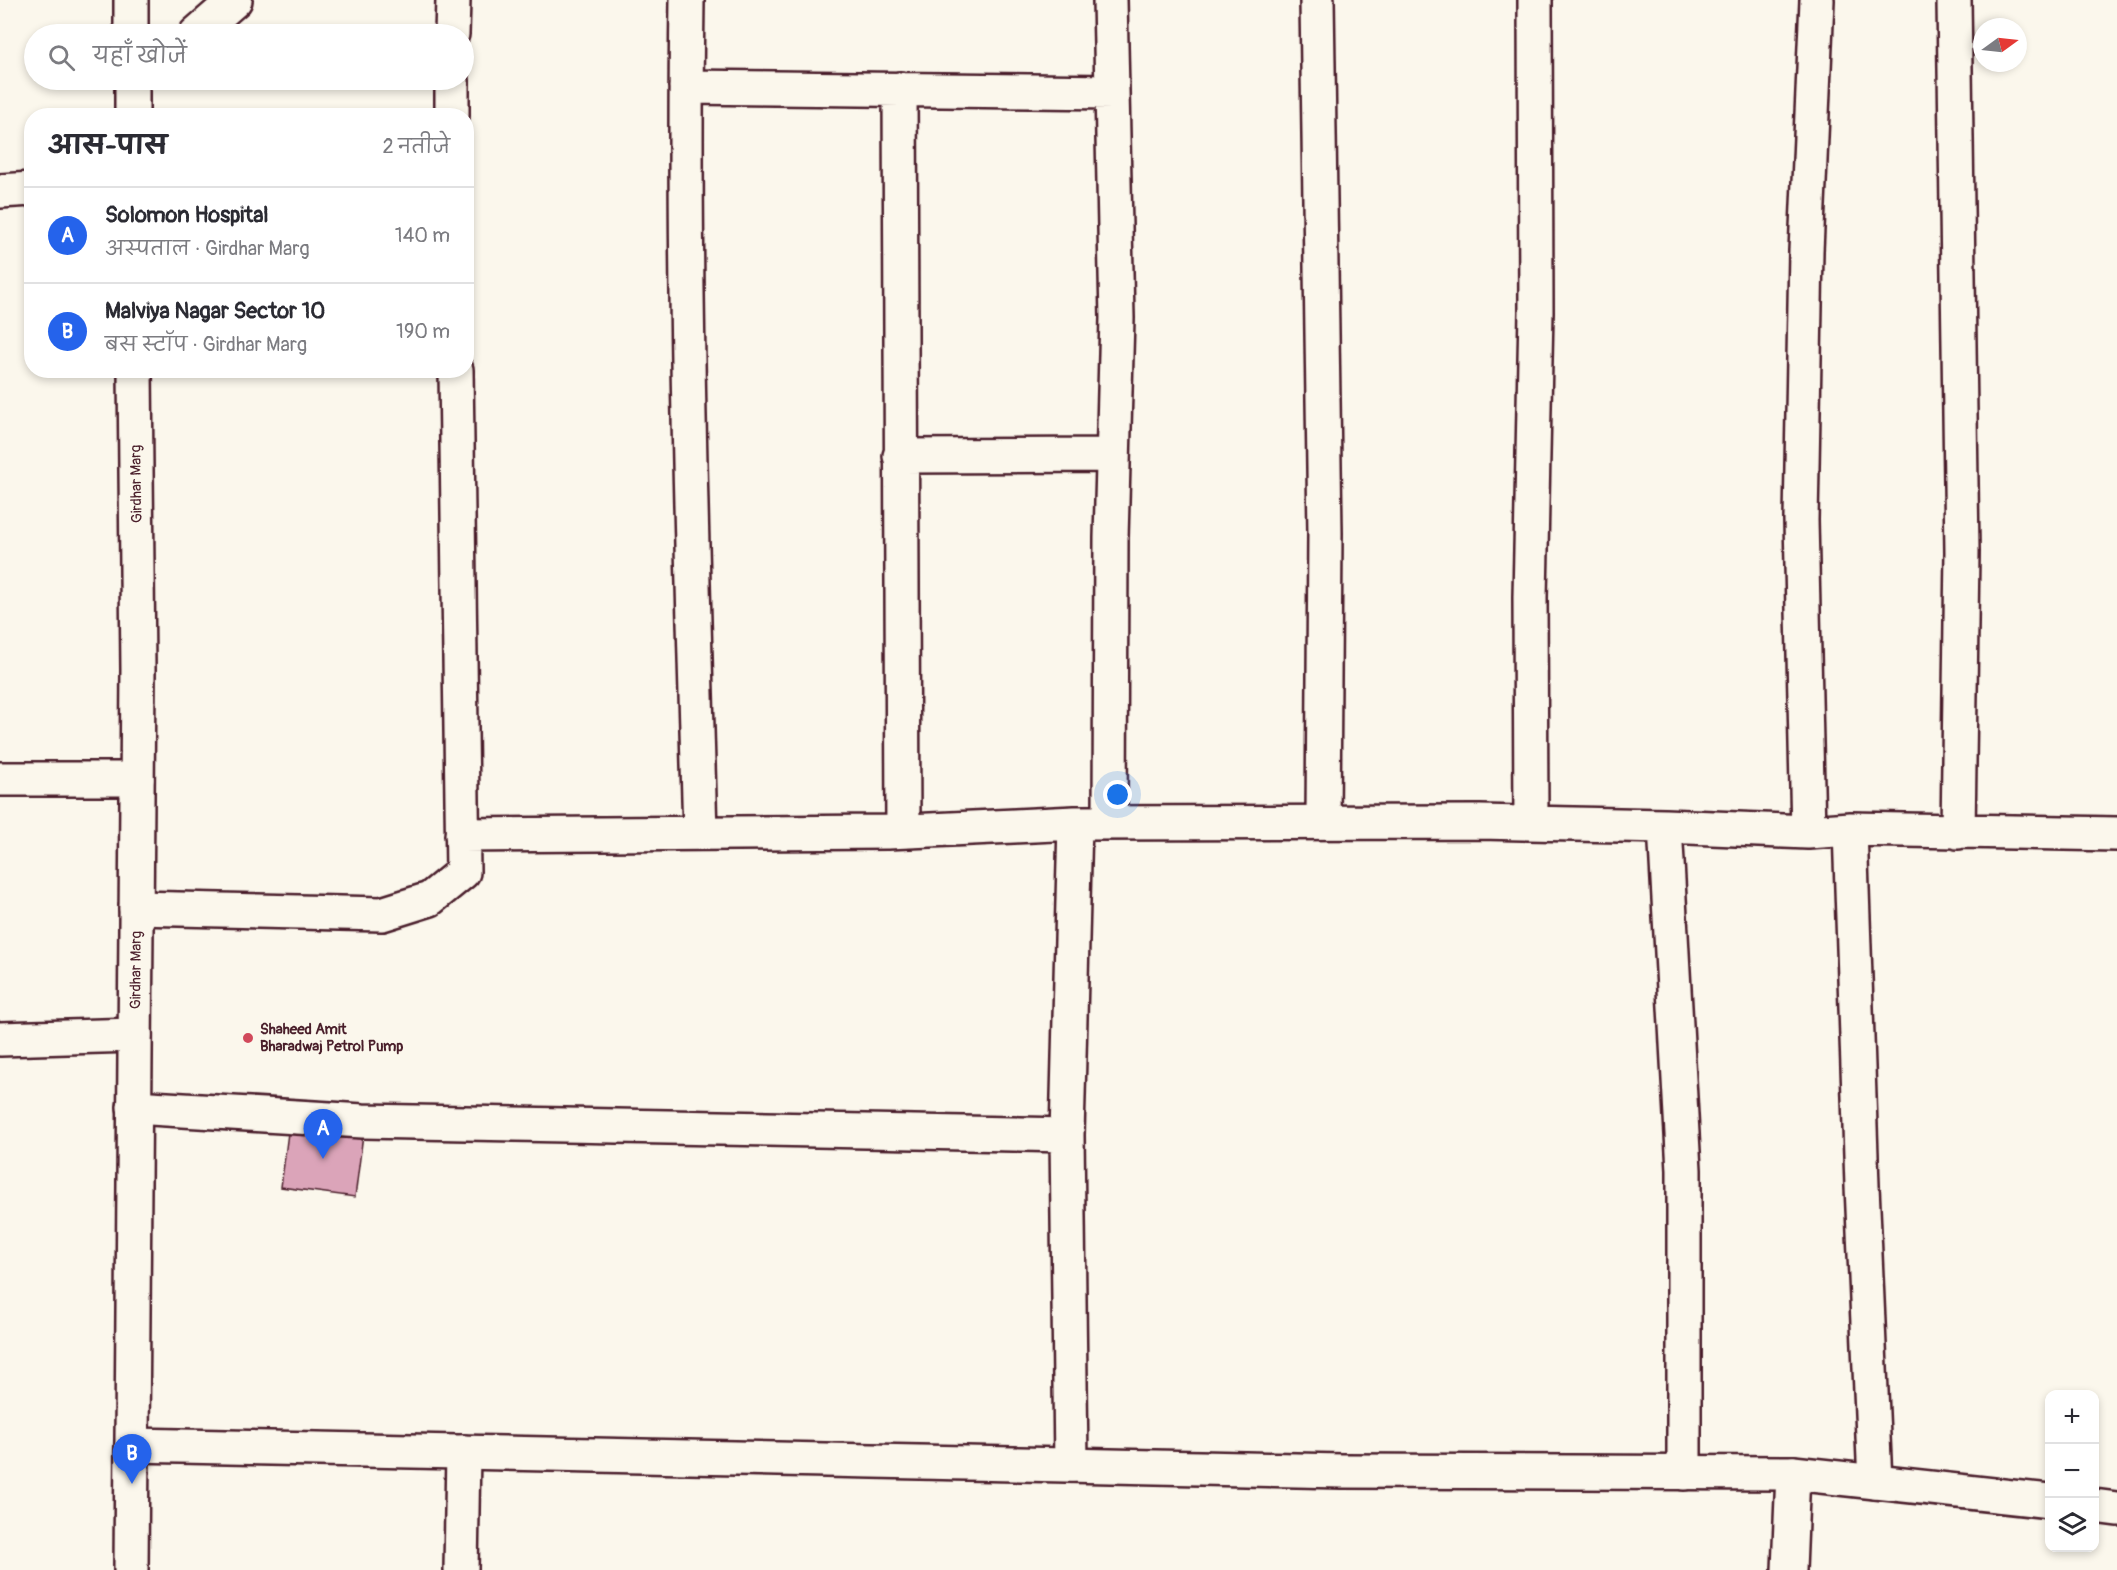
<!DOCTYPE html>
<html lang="hi">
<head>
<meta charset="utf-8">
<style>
	:root { --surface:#fff; --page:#f2f2f3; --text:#2b2b33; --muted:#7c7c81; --line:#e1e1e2; --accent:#2563eb }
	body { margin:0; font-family:Pangolin,"Playpen Sans Deva",sans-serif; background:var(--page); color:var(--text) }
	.controls { position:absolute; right:18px; bottom:18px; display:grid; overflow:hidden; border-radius:12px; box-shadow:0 3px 9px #0003 }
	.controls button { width:54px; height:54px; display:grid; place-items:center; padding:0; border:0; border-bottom:2px solid var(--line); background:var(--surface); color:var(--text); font:30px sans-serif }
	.compass { position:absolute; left:1973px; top:18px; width:54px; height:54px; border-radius:50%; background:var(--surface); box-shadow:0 3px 9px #0003; rotate:75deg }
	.you { position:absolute; left:1118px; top:795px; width:21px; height:21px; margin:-15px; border:4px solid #fff; border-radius:50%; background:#1a73e8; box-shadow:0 0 0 9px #1a73e833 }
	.badge { display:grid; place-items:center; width:39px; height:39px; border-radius:50%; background:var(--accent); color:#fff; font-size:20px; font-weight:700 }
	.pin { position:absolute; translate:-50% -50px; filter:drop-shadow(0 2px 3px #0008) }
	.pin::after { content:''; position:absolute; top:32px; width:21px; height:18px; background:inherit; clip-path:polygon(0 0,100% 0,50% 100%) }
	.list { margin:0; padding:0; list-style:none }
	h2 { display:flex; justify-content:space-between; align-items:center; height:78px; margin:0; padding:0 24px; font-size:26px }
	h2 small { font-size:20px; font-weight:400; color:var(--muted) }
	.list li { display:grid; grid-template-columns:39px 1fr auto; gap:18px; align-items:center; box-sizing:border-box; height:96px; padding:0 24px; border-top:2px solid var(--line) }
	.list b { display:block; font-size:22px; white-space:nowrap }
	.list p { margin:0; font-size:20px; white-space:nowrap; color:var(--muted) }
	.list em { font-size:20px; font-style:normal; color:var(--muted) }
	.icon { flex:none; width:33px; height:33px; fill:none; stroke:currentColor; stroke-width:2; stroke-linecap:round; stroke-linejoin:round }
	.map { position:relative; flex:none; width:2117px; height:1570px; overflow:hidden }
	.search { position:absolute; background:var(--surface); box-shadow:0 3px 9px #0003; left:24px; top:24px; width:450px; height:66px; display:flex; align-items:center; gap:15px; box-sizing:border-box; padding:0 21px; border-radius:33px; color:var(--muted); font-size:22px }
	.panel { position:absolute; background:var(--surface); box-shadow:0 3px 9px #0003; left:24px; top:108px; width:450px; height:270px; border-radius:24px }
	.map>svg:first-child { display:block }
	.building { fill:#dba4b9; stroke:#4a1f2b; stroke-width:1.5 }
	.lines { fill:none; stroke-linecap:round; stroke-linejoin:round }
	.street-casing { stroke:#4a1f2b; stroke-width:38 }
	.secondary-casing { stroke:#4a1f2b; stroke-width:38 }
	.street { stroke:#fbf7ec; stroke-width:33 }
	.secondary { stroke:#fbf7ec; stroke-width:33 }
	.poi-dot { fill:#d1495b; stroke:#fbf7ec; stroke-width:2 }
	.labels { text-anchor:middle; stroke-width:5; stroke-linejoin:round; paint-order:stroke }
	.street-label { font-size:15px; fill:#4a1f2b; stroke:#fbf7ec }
	.poi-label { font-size:15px; font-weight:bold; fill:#4a1f2b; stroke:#fbf7ec; text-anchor:start }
</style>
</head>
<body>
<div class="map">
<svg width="2117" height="1570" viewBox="0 0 2117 1570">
	<rect width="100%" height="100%" fill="#fbf7ec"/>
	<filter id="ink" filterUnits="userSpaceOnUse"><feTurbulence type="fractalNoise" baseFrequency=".0167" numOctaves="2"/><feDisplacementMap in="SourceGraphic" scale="12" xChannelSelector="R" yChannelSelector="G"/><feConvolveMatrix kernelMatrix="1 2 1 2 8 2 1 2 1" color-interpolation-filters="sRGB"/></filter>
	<g filter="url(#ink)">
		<path class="building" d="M 289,1125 L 363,1135 L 355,1197 L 281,1187 Z"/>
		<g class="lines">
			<g class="street-casing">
				<path id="street" d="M 687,0 C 683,278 692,555 700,833
					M 1110,0 L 1117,318 L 1111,538 L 1110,823
					M 1317,0 L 1325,533 L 1323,822
					M 1954,0 L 1962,552 L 1958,832
					M 196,34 L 235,0
					M 452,34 L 453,0
					M 452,80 L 452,116
					M 686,87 L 1112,92
					M 900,89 L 903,831
					M 0,191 L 32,189
					M 900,456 L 1113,455
					M 0,779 L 137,779
					M 1531,823 L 1530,597 L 1536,312 L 1535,0
					M 1665,826 L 1684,1170 L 1684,1473
					M 1850,829 L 1862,1186 L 1875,1482
					M 1808,832 L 1801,520 L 1806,251 L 1817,0
					M 462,835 L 888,832 L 1075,823 L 1480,822 L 1665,826 L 1808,832 L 1850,829 L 2117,834
					M 136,908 L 382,914 L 430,899 L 463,872 L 456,370
					M 0,1039 L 135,1035
					M 134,1107 L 363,1121 L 1067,1135
					M 1071,1465 L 1067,1135 L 1075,823
					M 461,1570 L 463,1452
					M 1789,1570 L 1793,1473"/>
			</g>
			<g class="secondary-casing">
				<g id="secondary">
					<path d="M 131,0 L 131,34"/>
					<path d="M 132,80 L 132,116"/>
					<path d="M 132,1445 L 1342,1471 L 1793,1473 L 2050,1501"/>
					<path d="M 2094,1506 L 2117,1509"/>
					<path id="s1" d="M 131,1570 L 138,670 L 135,370"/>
				</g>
			</g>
			<use href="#street" class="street"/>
			<use href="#secondary" class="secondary"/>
		</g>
	</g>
	<circle class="poi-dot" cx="248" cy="1038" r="6"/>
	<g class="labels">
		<g class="street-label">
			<text transform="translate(136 484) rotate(-91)" y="5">Girdhar Marg</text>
			<text dy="5" stroke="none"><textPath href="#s1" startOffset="600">Girdhar Marg</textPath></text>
		</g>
		<g class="poi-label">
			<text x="260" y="1034">Shaheed Amit<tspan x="260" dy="17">Bharadwaj Petrol Pump</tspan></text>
		</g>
	</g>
</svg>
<div class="controls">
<button>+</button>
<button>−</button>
<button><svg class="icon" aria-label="layers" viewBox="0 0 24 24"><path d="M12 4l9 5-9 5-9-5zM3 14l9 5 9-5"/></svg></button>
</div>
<svg class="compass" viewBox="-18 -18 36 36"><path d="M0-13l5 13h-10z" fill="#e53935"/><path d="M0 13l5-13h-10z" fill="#7c7c81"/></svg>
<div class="you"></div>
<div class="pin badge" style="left:323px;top:1159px">A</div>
<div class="pin badge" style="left:132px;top:1484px">B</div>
<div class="search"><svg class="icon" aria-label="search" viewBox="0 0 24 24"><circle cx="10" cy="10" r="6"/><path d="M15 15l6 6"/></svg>यहाँ खोजें</div>
<section class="panel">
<h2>आस-पास<small>2 नतीजे</small></h2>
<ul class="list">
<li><span class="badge">A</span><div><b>Solomon Hospital</b><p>अस्पताल · Girdhar Marg</p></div><em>140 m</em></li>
<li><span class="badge">B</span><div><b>Malviya Nagar Sector 10</b><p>बस स्टॉप · Girdhar Marg</p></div><em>190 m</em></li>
</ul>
</section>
</div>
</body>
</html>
